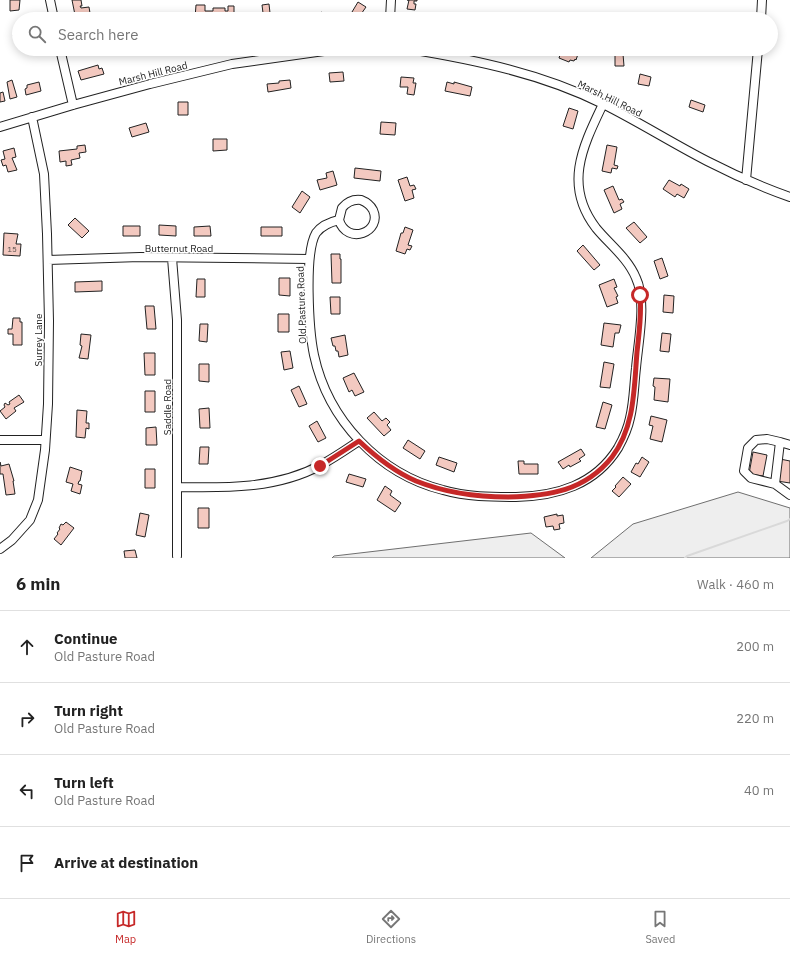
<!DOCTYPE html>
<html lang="en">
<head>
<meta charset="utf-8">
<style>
	:root { --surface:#fff; --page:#f2f2f2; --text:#222; --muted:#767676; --line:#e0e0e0; --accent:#c62828 }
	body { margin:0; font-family:"IBM Plex Sans",sans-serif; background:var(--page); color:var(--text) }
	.stop { position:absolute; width:12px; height:12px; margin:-9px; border:3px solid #c62828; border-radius:50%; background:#fff }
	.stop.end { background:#c62828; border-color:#fff; box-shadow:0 1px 4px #0008 }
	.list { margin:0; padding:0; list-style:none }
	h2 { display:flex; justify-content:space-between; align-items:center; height:52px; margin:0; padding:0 16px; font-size:17px }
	h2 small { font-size:13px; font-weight:400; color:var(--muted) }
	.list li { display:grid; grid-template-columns:26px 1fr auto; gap:12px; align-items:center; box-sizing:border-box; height:72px; padding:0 16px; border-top:1px solid var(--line) }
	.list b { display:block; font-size:15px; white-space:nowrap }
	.list p { margin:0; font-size:13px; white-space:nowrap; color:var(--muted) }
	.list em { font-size:13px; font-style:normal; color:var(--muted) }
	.icon { flex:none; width:22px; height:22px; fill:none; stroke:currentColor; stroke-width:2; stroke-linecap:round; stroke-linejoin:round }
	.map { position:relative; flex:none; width:790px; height:558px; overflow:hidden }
	.search { position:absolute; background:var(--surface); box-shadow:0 2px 10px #0003; left:12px; right:12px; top:12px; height:44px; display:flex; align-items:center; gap:10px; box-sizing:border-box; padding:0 14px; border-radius:22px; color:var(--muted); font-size:15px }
	.sheet { height:340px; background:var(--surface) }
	nav { display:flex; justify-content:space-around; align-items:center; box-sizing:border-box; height:56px; border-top:1px solid var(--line); background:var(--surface); font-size:11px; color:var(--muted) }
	nav a { display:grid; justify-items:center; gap:2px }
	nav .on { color:var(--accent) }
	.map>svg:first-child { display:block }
	.green { fill:#eee; stroke:#6f6f6f }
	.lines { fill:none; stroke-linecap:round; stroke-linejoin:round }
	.stream { stroke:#d9d9d9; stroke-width:2 }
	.building { fill:#f3c9c0; stroke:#222 }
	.minor-casing { stroke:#222; stroke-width:10 }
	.minor { stroke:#fff; stroke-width:8 }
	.route { stroke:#c62828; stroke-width:5 }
	.labels { text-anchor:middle; stroke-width:3; stroke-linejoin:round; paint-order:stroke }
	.number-label { font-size:8px; fill:#564c4a }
	.street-label { font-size:10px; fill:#222; stroke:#fff }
</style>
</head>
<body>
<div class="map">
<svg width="790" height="558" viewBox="0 0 790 558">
	<rect width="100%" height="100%" fill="#fff"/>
	<path class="green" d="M 738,492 L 790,508 L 790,558 L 591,558 L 633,524 Z
		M 531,533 L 565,558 L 332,558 L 334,556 Z"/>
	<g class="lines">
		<path class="stream" d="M 685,558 L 687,556 L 787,521 L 790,519"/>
	</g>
	<path class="building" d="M 10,0 L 20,0 L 19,10 L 10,11 Z
		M 72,0 L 81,0 L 82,6 L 80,6 L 81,8 L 89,7 L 90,13 L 75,15 Z
		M 407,0 L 417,0 L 417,1 L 414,1 L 414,4 L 416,4 L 415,10 L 407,9 L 409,0 Z
		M 358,2 L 366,7 L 359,17 L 352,12 Z
		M 269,4 L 270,13 L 263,13 L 262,5 Z
		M 196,5 L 205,5 L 205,11 L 213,11 L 213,8 L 225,8 L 225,11 L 228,11 L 228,6 L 234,6 L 234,19 L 195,18 Z
		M 322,12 L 326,19 L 308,19 L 307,17 L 312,15 L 313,17 Z
		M 19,31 L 19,45 L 13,35 Z
		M 556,49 L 560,49 L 559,51 L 562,53 L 565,49 L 569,50 L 568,53 L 572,54 L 573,52 L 578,54 L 576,60 L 575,59 L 574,61 L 570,60 L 569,62 L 559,58 L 560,55 L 559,55 L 559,53 L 555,52 Z
		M 615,54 L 623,54 L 624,66 L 615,66 Z
		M 98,65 L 99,69 L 102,68 L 104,74 L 81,80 L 78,71 Z
		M 343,72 L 344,81 L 330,82 L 329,73 Z
		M 640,74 L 651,77 L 649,86 L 638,84 Z
		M 401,77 L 414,78 L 413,83 L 416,83 L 414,95 L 407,94 L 408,87 L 400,87 Z
		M 12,80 L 17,97 L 10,99 L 7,82 Z
		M 290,80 L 291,88 L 268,92 L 267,84 L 279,83 L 279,81 Z
		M 39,82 L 41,91 L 26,95 L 25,89 L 27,88 L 27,85 Z
		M 447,82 L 454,84 L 454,82 L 472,87 L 470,96 L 445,91 Z
		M 3,92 L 5,101 L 0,102 L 0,93 Z
		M 691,100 L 705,105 L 703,112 L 689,107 Z
		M 178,102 L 188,102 L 188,115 L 178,115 Z
		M 569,108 L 578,111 L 573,129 L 563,126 Z
		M 381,122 L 396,123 L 395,135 L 380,134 Z
		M 146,123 L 149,132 L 132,137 L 129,128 Z
		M 213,139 L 227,139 L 227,150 L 213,151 Z
		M 85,145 L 86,152 L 79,153 L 80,158 L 71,160 L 72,165 L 66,166 L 66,161 L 60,162 L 59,151 L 77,149 L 77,146 Z
		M 607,145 L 617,147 L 614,165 L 618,166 L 617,169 L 612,168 L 611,173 L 602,171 Z
		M 14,148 L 16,157 L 12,158 L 17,170 L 8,172 L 6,165 L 3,166 L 1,160 L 5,159 L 3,151 Z
		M 355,168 L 381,171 L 380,181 L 354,178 Z
		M 333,171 L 337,185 L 320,190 L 317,180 L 327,178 L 326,173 Z
		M 407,177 L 410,186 L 414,185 L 416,189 L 412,190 L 414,198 L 405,201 L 398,180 Z
		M 669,180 L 680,186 L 681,184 L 689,189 L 684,198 L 677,194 L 675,197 L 663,189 Z
		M 613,186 L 619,200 L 622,199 L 624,202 L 620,204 L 622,209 L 614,213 L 604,190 Z
		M 302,191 L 310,197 L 300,213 L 292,207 Z
		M 75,218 L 89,231 L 82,238 L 68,225 Z
		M 634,222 L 647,237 L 640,243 L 626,228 Z
		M 159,225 L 176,226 L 176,236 L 159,235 Z
		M 123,226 L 140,226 L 140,236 L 123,236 Z
		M 210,226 L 211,236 L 194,236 L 194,227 Z
		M 261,227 L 282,227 L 282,236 L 261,236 Z
		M 405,227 L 413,230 L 408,245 L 412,246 L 410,250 L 407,249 L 405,254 L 396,251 L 401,233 L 403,233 Z
		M 4,233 L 18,234 L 16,244 L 21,244 L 20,256 L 3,255 Z
		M 583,245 L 600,265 L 594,270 L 577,251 Z
		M 331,254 L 340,254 L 340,259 L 341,259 L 341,283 L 332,283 Z
		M 662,258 L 668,276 L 660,279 L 654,261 Z
		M 279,278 L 290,278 L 290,296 L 279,295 Z
		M 197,279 L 205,279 L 205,297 L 196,297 Z
		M 614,279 L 617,287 L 614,288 L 618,296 L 616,297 L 618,303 L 607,307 L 599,285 Z
		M 102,281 L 102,291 L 75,292 L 75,282 Z
		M 664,295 L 674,296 L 673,313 L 663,312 Z
		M 330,297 L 340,297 L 340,314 L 331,314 Z
		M 145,306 L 154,306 L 156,329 L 147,329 Z
		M 278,314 L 289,314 L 289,332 L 278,332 Z
		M 13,318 L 20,318 L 20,322 L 22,322 L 22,345 L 13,345 L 13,334 L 8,334 L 8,329 L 12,329 Z
		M 604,323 L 621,325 L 619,333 L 615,333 L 613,347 L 601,345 Z
		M 200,324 L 208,324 L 207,342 L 199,341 Z
		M 662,333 L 671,334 L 669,352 L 660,351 Z
		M 81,334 L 91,335 L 88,359 L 79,358 L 82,346 L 80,345 Z
		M 345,335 L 348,355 L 339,357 L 338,351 L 336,351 L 335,346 L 333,346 L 331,338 Z
		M 290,351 L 293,368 L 284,370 L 281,352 Z
		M 144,353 L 155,353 L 155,375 L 145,375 Z
		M 604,362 L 614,364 L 610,388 L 600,387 Z
		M 199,364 L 209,364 L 209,382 L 199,381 Z
		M 354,373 L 364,392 L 355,396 L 352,390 L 349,392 L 343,378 Z
		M 654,378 L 670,379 L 668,402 L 654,400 L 655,387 L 653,386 Z
		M 299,386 L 307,404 L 299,407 L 291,390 Z
		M 145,391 L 155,391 L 155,412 L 145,412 Z
		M 19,395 L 24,402 L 14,408 L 16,411 L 6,419 L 0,411 L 5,407 L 4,405 L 5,403 L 8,405 L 10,404 L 9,402 Z
		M 603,402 L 612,405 L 605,429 L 596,427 Z
		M 209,408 L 210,428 L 200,428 L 199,409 Z
		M 77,410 L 87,411 L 86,423 L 89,423 L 89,429 L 86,428 L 85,438 L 76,437 Z
		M 374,412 L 382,421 L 386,418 L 390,422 L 387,425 L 391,430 L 384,436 L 367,418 Z
		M 651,416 L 667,420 L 662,442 L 650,439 L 653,426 L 649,425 Z
		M 317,421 L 326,438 L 318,442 L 309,426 Z
		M 156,427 L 157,445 L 146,445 L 146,428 Z
		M 408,440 L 425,451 L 420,459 L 403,448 Z
		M 200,447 L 209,447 L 208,464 L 199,464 Z
		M 581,449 L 585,455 L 579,459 L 581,461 L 570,467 L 569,465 L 563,469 L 558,462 Z
		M 753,452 L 767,455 L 763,476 L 749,474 Z
		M 439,457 L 457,463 L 454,472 L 436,465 Z
		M 642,457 L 649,462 L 640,477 L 631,472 L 636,463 L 638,464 Z
		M 780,459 L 790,461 L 790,483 L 777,481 Z
		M 518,461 L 524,461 L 524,464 L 538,464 L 538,474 L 519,474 Z
		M 0,462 L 1,466 L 9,464 L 14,481 L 13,481 L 15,494 L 6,495 L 3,474 L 0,474 Z
		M 70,467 L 82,471 L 80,481 L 79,481 L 78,484 L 82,485 L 80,494 L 71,491 L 73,484 L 66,482 Z
		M 145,469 L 155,469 L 155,488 L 145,488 Z
		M 349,474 L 366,479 L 363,487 L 346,482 Z
		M 623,477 L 631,484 L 619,497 L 612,491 L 616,487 L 615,486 Z
		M 385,486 L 392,491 L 390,495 L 401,503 L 395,512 L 377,500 Z
		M 198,508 L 209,508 L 209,528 L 198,528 Z
		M 140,513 L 149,515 L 145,537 L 136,535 Z
		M 557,514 L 557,516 L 563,515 L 564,523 L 559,524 L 560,529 L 554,530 L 553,526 L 546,527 L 544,517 Z
		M 66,522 L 74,528 L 61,545 L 54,539 L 58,534 L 57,533 L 60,529 L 59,528 L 61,524 L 63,525 Z
		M 135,550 L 137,558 L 125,558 L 124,551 Z"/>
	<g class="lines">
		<g class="minor-casing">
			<path id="minor" d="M 50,0 L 54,19
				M 390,19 L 391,0
				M 761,19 L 762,0
				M 60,49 L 73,105
				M 409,49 C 476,60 543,74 603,104 C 639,122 672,143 707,161 C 734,175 762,187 790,197
				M 0,127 L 73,105 L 150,84 L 232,64 L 338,49
				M 746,180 L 758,49
				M 339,220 L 342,208 C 347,202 353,199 361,200 C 366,202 371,206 373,210 C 383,232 347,246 339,220 C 330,222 322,225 316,233 C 304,253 309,331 314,355 C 328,420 379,474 443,490 C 467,497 491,497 516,497 C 557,496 595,485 618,448 C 623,439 628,428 630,418 C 634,402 634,385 636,368 C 638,343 647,301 636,278 C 628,258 609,244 596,228 C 563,185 583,146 603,104
				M 172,258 L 177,320 L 177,556
				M 48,260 L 140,257 L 309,259
				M 0,440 L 45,440
				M 790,445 L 780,442 L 775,484 L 790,495
				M 775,484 L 751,478 L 744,471 L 748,448 L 756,440 L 767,439 L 780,442
				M 177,487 C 225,488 277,489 321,465 C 334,458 347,449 359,441
				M 0,549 L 12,540 L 30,520 L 38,500 L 45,450 L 48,404 L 49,321 L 47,234 L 44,174 L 32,117"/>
		</g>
		<use href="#minor" class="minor"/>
	</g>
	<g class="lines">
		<path class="route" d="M 320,466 L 359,441 C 376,457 395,472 416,481 C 446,493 476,497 508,497 C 549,496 585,491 612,457 C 635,427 634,388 637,352 C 639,333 642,314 640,295"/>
	</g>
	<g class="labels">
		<g class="number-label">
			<text x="12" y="252">15</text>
		</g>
		<g class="street-label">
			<text transform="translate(153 73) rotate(-14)" y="4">Marsh Hill Road</text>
			<text transform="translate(610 98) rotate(26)" y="4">Marsh Hill Road</text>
			<text x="179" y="252">Butternut Road</text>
			<text transform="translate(301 305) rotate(-92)" y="4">Old Pasture Road</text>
			<text transform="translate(38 340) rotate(-90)" y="4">Surrey Lane</text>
			<text transform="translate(167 407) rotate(-90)" y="4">Saddle Road</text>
		</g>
	</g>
</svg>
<div class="stop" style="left:640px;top:295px"></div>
<div class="stop end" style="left:320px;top:466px"></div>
<div class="search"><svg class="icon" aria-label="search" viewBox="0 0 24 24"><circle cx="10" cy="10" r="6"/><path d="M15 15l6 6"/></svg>Search here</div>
</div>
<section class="sheet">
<h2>6 min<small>Walk · 460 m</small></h2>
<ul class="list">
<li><svg class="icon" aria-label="ahead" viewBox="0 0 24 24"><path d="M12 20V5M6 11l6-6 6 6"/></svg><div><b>Continue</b><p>Old Pasture Road</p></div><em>200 m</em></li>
<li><svg class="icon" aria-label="right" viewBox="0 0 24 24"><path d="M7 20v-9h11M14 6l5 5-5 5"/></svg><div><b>Turn right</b><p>Old Pasture Road</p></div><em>220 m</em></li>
<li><svg class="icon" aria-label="left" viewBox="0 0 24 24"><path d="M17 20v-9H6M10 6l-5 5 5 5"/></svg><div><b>Turn left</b><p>Old Pasture Road</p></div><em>40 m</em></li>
<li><svg class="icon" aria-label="arrive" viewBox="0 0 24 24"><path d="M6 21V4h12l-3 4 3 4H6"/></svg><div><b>Arrive at destination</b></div></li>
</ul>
</section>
<nav>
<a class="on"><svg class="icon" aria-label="map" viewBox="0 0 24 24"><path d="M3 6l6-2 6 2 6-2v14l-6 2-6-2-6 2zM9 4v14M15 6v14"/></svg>Map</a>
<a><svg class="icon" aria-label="directions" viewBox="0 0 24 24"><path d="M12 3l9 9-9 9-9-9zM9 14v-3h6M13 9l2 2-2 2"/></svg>Directions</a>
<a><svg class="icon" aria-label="saved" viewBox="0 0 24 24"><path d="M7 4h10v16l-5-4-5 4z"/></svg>Saved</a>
</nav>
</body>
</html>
